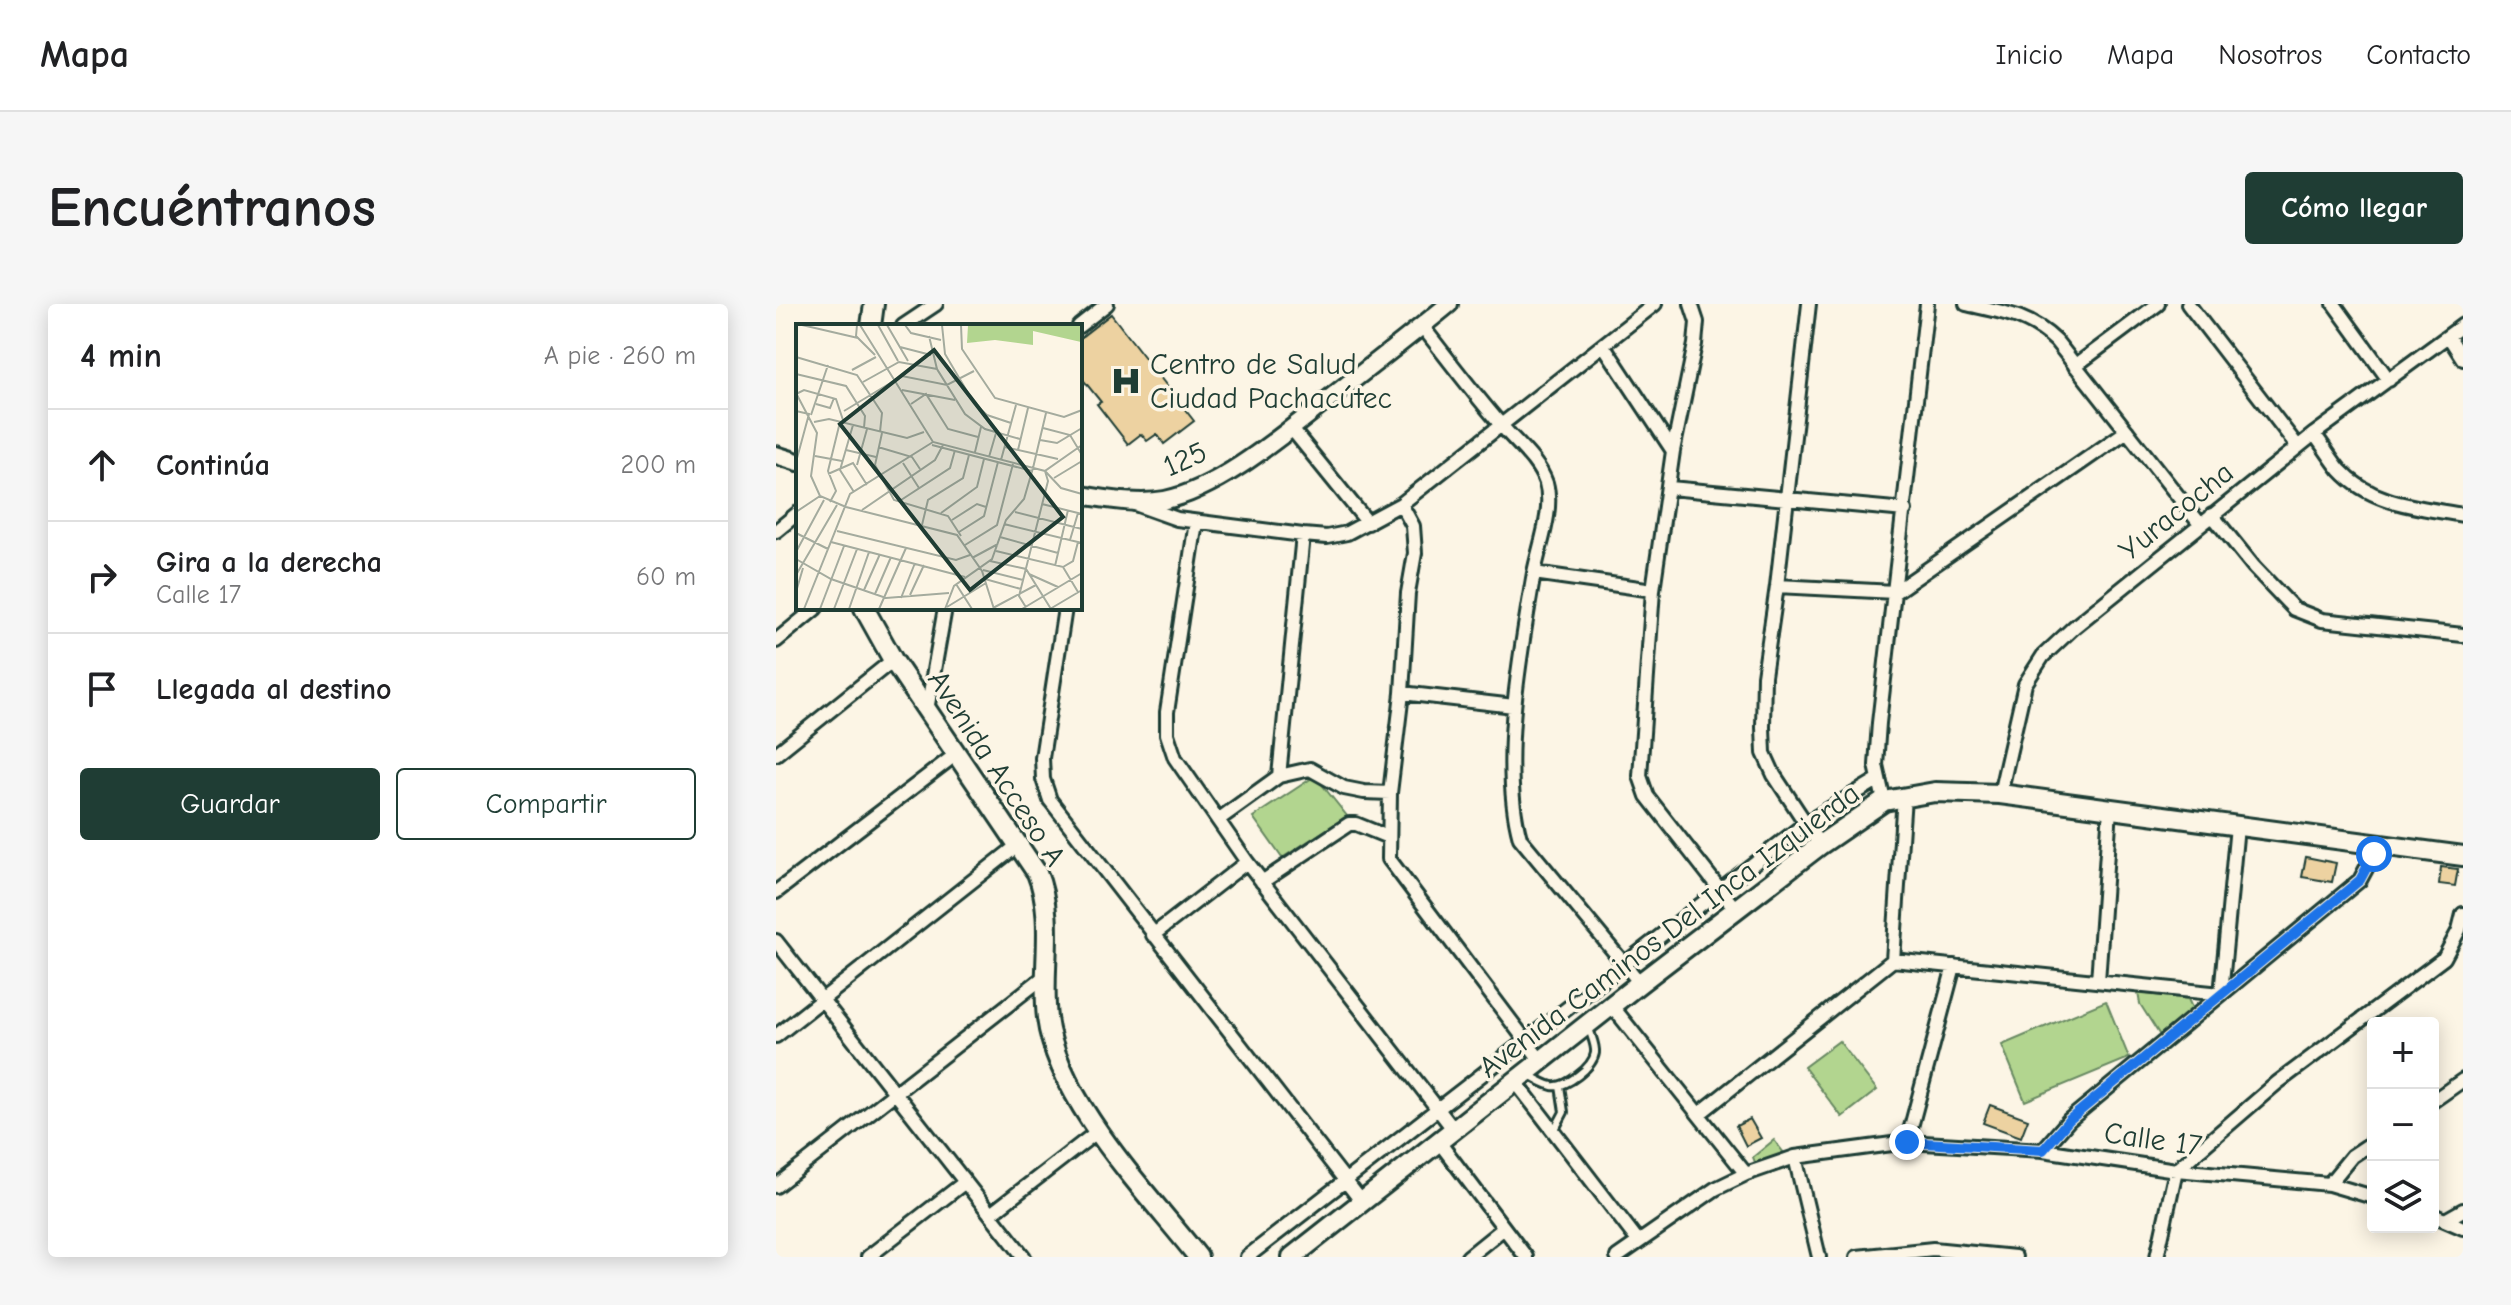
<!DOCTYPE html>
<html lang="es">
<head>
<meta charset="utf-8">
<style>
	:root { --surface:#fff; --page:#f6f6f6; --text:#202124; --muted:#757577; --line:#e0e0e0; --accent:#1f3d34 }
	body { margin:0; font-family:"Comic Neue",sans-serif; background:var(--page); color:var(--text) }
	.controls { position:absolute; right:24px; bottom:24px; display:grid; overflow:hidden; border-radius:8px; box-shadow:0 4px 20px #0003 }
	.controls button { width:72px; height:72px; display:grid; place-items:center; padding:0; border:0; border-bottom:2px solid var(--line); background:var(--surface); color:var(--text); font:40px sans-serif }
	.stop { position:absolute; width:24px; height:24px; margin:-18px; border:6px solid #1a73e8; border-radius:50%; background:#fff }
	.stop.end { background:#1a73e8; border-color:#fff; box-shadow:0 2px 8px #0008 }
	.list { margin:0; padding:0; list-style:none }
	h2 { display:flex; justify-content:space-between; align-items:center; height:104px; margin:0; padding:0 32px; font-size:34px }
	h2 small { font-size:26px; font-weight:400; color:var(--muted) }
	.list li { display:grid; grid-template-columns:52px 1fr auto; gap:24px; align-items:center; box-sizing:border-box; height:112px; padding:0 32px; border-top:2px solid var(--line) }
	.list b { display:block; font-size:30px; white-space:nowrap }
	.list p { margin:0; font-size:26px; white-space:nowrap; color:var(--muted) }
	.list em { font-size:26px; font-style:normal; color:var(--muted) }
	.actions { display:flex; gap:16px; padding:24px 32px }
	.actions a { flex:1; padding:18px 0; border:2px solid var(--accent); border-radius:8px; text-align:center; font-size:28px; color:var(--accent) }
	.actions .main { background:var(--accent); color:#fff }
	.icon { flex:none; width:44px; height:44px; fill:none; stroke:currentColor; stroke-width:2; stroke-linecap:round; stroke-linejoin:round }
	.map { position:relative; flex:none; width:1687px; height:953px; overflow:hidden; border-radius:8px }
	header { display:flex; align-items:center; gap:48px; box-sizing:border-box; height:112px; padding:0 40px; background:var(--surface); border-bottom:2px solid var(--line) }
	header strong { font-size:38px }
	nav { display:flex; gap:44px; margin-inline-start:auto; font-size:28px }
	.intro { display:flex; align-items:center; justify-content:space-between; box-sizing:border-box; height:192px; padding:0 48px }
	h1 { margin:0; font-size:56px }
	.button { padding:20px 36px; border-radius:8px; background:var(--accent); color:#fff; font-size:28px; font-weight:700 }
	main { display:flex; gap:48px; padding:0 48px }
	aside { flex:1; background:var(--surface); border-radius:8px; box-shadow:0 4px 20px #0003 }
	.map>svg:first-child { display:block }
	.green { fill:#b2d58f; stroke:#688962; stroke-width:2 }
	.building { fill:#edd2a1; stroke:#1f3d34; stroke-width:2 }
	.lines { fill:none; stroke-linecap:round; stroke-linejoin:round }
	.service-casing { stroke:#1f3d34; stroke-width:12 }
	.minor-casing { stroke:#1f3d34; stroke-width:18 }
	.tertiary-casing { stroke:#1f3d34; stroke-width:22 }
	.secondary-casing { stroke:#1f3d34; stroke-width:24 }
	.service { stroke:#fcf5e5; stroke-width:6 }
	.minor { stroke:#fcf5e5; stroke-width:12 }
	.tertiary { stroke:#fcf5e5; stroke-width:16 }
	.secondary { stroke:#fcf5e5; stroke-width:18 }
	.route { stroke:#1a73e8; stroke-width:10 }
	.labels { text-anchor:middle; stroke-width:7; stroke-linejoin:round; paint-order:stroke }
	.poi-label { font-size:30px; fill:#1f3d34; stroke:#fcf5e5; text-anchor:start }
	.street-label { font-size:30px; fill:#1f3d34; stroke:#fcf5e5 }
	.inset-road { fill:none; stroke:#a4ab9e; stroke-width:2 }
	.view { fill:#1f3d34; fill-opacity:0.15; stroke:#1f3d34; stroke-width:4 }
	.inset-edge { fill:none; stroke:#1f3d34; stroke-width:4 }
</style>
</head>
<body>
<header>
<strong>Mapa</strong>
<nav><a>Inicio</a><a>Mapa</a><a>Nosotros</a><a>Contacto</a></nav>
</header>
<div class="intro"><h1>Encuéntranos</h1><a class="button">Cómo llegar</a></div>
<main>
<aside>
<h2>4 min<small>A pie · 260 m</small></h2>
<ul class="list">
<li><svg class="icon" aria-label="ahead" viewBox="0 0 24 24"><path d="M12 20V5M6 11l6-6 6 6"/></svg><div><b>Continúa</b></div><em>200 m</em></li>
<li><svg class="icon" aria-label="right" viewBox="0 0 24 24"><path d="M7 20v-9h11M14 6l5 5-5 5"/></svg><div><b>Gira a la derecha</b><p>Calle 17</p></div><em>60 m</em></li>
<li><svg class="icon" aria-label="arrive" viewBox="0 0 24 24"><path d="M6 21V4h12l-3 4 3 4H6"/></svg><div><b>Llegada al destino</b></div></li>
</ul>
<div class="actions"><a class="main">Guardar</a><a>Compartir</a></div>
</aside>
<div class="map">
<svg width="1687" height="953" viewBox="0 0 1687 953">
	<rect width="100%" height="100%" fill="#fcf5e5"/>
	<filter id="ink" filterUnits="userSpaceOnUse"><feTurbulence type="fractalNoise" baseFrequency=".0125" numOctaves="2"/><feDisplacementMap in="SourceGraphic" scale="16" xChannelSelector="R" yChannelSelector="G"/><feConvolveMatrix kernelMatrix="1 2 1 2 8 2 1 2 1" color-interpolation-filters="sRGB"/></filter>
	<g filter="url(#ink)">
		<path class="green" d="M 539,472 L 571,512 L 506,554 L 477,513 Z
			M 1362,689 L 1412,695 L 1418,708 L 1385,733 L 1364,700 Z
			M 1330,697 L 1353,754 L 1249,797 L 1226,741 Z
			M 1063,737 L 1101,786 L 1066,813 L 1028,763 Z
			M 998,836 L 1011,853 L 980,861 L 977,853 Z"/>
		<path class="building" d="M 335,10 L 418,117 L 388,140 L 381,130 L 371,137 L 365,130 L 352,140 L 321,100 L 325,98 L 304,72 L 304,34 Z
			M 1530,553 L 1560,559 L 1556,578 L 1526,573 Z
			M 1665,563 L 1682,565 L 1679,582 L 1663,580 Z
			M 1214,801 L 1252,815 L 1245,833 L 1207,819 Z
			M 974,815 L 985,834 L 970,842 L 960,822 Z"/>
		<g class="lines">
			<g class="service-casing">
				<path id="service" d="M 753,771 C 760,775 768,780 776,782 C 790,784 817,763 819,749 C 820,741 815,732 813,724
					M 778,827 L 788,808 L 784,782"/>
			</g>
			<g class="minor-casing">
				<path id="minor" d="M 915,0 L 921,18 L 919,40 L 897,147 L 877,286 L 864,472 L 871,492 L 960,606
					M 1033,0 L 1001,282 L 988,372 L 987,423 L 988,449 L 998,471 L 1044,541
					M 1190,0 C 1226,8 1253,11 1280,37 L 1424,220
					M 1412,0 L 1522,143
					M 1558,0 L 1613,76
					M 127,22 L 160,0
					M 303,22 L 331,0
					M 646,22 C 672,55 698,90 726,122 C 741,140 762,156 770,179 C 778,206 763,242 758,269 C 745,345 723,459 744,534 L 864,679
					M 1673,33 L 1687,55
					M 828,42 L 897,147
					M 1299,62 L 1382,0
					M 515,124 L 592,219
					M 1538,130 C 1547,141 1555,155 1564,166 C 1596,201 1643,203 1687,211
					M 894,184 L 1129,206
					M 359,200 L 401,215 L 527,231 L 551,233 L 571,229 L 625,200 L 879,0
					M 625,200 L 637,222 L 639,249 L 632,289 L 626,389 L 614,489 L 613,555 L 765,757
					M 1436,211 L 1478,263 L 1518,305 L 1546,316 L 1687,331
					M 420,218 L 391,408 L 391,430 L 399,454 L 471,558 L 678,826
					M 0,227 L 22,209
					M 758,269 L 877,286
					M 1001,282 L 1119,288 L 1351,127
					M 289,304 L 266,454 L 267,475 L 274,496 L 586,898
					M 0,337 L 40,304
					M 626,389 L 738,402
					M 151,406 L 169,304
					M 0,450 L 117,356
					M 503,472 L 534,465 L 568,484 L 588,488 L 614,489
					M 1224,490 L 1249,380 L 1267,352 L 1298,323 L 1538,130 L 1687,21
					M 1108,497 L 1100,461 L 1103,419 L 1151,0
					M 442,516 L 503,472 L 527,231
					M 486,578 L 573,520 L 580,520 L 612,533
					M 0,588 L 179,451
					M 377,631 L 471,558
					M 0,637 L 248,953
					M 1117,656 L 1128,492
					M 1322,677 L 1334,505
					M 836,702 L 970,870
					M 0,732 L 242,541
					M 739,777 L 862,937
					M 1657,797 L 1687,776
					M 923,810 L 1117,656 L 1445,690 L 1461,522
					M 663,838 L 750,953
					M 1131,838 L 1178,662
					M 1267,846 L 1293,816 L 1584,576 L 1598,550 L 1599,541
					M 1019,853 L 1043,953
					M 1553,880 L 1576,852 L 1597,838
					M 0,882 L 269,672
					M 216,909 L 322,827
					M 1657,911 L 1687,924
					M 1671,915 L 1687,906
					M 92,953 L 189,878
					M 471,953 L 1030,519 L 1103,475
					M 692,953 L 728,924
					M 841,953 L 939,885 L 970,870 L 1019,853 L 1131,838 L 1267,846 L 1400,866 L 1553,880 L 1597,893
					M 1081,953 L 1157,945 L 1239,953
					M 1381,953 L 1400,866 L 1501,779 L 1668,654 L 1683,626 L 1687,610"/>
			</g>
			<g class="tertiary-casing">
				<path id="tertiary" d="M 0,151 L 22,158
					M 304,191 C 332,195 361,201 389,196 C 444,185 510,128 554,94 C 594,63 634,32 673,0"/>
			</g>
			<g class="secondary-casing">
				<path id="secondary" d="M 95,22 L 98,0
					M 88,304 L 117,356 L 261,569 C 280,616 265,665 271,714 C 282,798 371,888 422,953
					M 516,953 L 864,679 L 1044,541 L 1108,497 L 1159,488 L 1224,490 L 1687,552"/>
			</g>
			<use href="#service" class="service"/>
			<use href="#minor" class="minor"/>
			<use href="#tertiary" class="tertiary"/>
			<use href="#secondary" class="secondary"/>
		</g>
	</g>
	<g class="lines" filter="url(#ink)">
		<path class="route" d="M 1131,838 L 1267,846 L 1293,816 L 1584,576 L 1598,550"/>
	</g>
	<defs>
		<g id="hospital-bare" transform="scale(2.4)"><path d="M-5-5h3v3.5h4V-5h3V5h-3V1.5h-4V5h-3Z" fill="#1f3d34" stroke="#fcf5e5" stroke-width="2.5" paint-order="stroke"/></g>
	</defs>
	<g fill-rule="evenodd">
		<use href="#hospital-bare" x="350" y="77"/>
	</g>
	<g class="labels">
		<g class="poi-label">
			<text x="374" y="70">Centro de Salud<tspan x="374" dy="34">Ciudad Pachacútec</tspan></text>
		</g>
		<g class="street-label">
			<text transform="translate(409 155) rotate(-24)" y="10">125</text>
			<text transform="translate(1400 207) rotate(-39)" y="10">Yuracocha</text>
			<text transform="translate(221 464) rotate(57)" y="10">Avenida Acceso A</text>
			<text transform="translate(893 626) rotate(-37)" y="10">Avenida Caminos Del Inca Izquierda</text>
			<text transform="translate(1377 835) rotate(8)" y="10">Calle 17</text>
		</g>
	</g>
	<g transform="translate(20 20)">
		<rect width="286" height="286" fill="#fcf5e5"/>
		<path d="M 172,1 L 286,1 L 286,13 L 285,18 L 237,7 L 237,21 L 199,16 L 171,19 Z" fill="#b2d58f"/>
		<path class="inset-road" d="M 6,1 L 62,14M 61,1 L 60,12 L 79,31M 64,1 L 137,118 L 249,147 L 265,164 L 286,170M 82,1 L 102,37M 91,1 L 112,37M 109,1 L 115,9 L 145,16M 146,1 L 149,30 L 178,79 L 191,91 L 215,99M 165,1 L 166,25 L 199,74 L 268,93 L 286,86M 133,12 L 141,45 L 169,90 L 189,105 L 224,115M 104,23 L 135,31M 0,33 L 61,51 L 86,89 L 84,108M 56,46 L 80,33M 0,50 L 50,62 L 69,92 L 68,104M 67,58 L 103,38 L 141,45M 106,66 L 159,76M 0,69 L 21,109 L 15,152 L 24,172 L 50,183 L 161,211 L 186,247 L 198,285M 0,70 L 8,66 L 40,75 L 48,99M 20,80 L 34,84 L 38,74M 115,80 L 130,70 L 152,105 L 182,113M 0,87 L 13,90 L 0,138M 48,87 L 106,52 L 151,61 L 178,47M 15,91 L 32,41M 18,98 L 33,95 L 111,114 L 128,108M 57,101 L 44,146 L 58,168M 247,104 L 274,111 L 286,131M 86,109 L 79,141 L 98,176 L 152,192 L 165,212M 244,116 L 261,119 L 286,104M 136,121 L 236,147M 82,123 L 116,133 L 124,145M 209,123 L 262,135M 50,126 L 80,133M 222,126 L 232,84M 179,128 L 185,103M 19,132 L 46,137M 193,133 L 200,109M 205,136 L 220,81M 107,139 L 123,164M 61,141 L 71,105M 237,144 L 250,89M 32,150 L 57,139 L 71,161M 258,154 L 286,137M 34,178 L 40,167 L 32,147 L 44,98M 102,178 L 154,144 L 159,126M 246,180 L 286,190M 66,186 L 139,136 L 147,121M 0,188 L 24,172M 219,188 L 286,205M 145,189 L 181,163 L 188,135M 156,196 L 181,180 L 190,183M 208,200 L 286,219M 126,201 L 132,176 L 167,154 L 173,131M 41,207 L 160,236 L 174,231M 163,208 L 188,192 L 202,138M 0,209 L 32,225M 204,213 L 262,229M 274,216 L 282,189M 35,218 L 169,253M 169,221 L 201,201 L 217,140M 200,227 L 267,243 L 277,237 L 282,218M 0,228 L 28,176M 176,234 L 202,220M 0,235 L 35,255 L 90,274 L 153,269M 194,237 L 230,245 L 255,285M 259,242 L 272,186M 267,243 L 282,268M 187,246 L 227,256M 233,250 L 262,263M 0,251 L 41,181M 189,255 L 225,265M 160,260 L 176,285M 68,266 L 84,230M 0,268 L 7,244M 79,270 L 95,233M 114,271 L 128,241M 105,274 L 119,239M 151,283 L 190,259M 197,284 L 240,261M 8,285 L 54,170 L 137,118M 24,285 L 48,222M 38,285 L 61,225M 53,285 L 73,228M 83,285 L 110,224M 149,285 L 158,262 L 196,235 L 210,196 L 228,175 L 237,144M 226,285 L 286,249M 231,285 L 223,272 L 252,157 L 249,147 L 286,121M 254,285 L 286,266"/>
		<path class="view" d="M 138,26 L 267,193 L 174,266 L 44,100 Z"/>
		<rect width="286" height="286" class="inset-edge"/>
	</g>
</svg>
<div class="controls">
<button>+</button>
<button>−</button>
<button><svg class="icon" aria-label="layers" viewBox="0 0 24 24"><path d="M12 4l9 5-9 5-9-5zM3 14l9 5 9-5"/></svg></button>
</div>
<div class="stop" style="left:1598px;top:550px"></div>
<div class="stop end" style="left:1131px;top:838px"></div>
</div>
</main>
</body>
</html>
